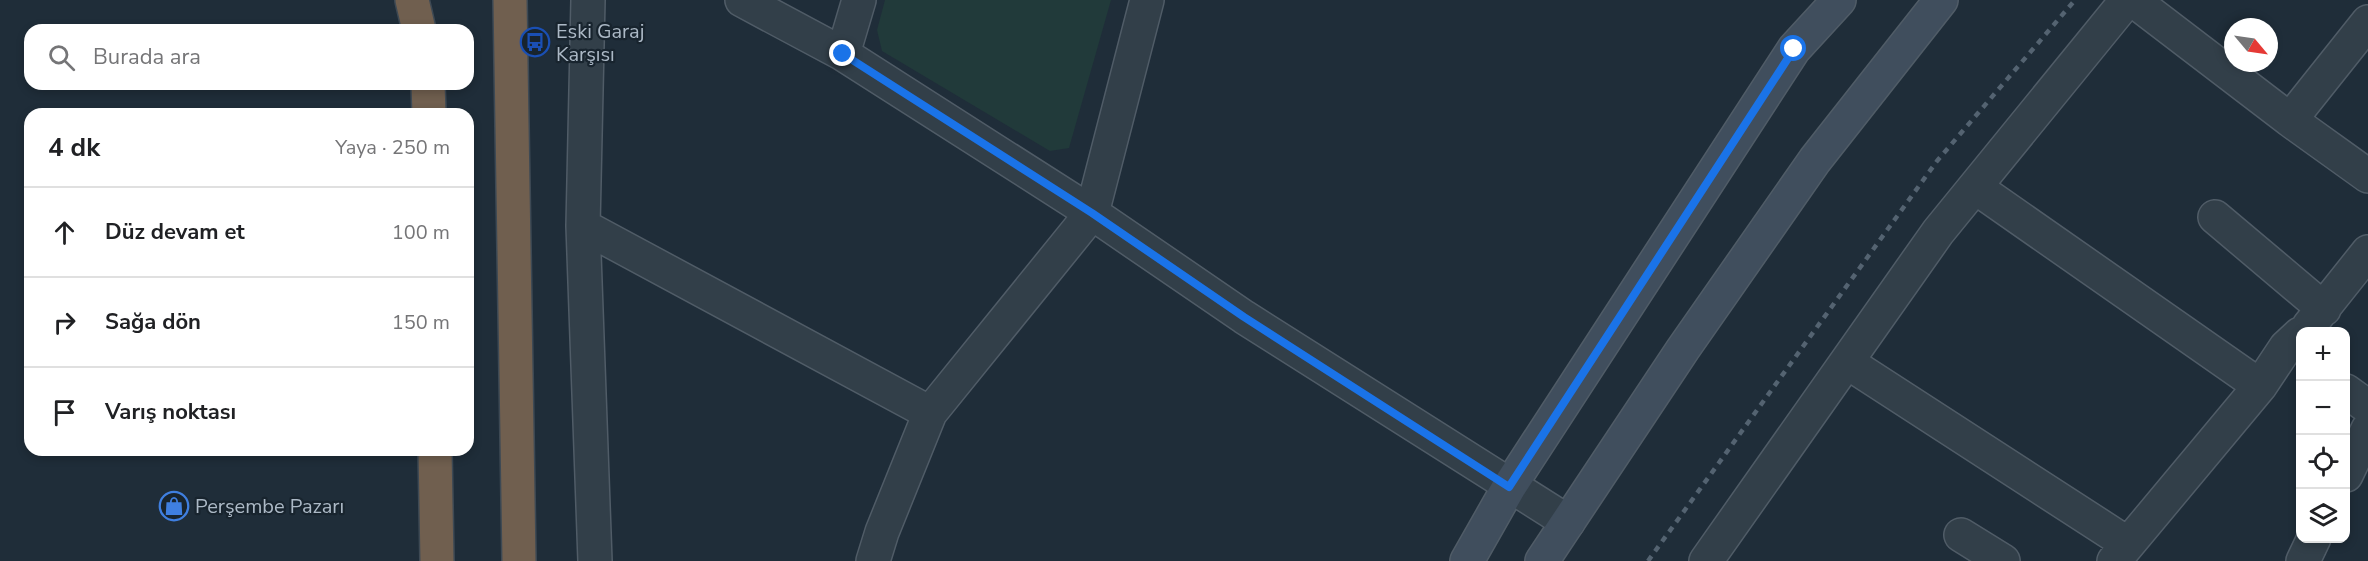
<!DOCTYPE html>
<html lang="tr">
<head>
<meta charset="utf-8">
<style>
	:root { --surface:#fff; --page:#f2f2f2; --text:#202124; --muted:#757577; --line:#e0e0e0 }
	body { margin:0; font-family:"Nunito Sans",sans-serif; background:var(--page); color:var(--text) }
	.controls { position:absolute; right:18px; bottom:18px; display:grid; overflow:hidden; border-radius:12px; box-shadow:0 3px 9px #0003 }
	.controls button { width:54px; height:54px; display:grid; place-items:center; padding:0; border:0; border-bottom:2px solid var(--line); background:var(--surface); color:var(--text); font:30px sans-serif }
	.compass { position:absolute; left:2224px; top:18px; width:54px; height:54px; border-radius:50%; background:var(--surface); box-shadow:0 3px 9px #0003; rotate:119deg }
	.stop { position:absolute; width:18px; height:18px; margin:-14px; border:4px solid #1a73e8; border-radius:50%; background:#fff }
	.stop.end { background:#1a73e8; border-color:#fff; box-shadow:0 2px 6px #0008 }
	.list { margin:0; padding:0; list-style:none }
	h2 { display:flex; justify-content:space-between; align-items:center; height:78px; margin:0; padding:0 24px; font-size:26px }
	h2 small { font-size:20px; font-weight:400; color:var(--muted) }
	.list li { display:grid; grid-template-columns:39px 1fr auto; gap:18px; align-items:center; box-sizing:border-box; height:90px; padding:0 24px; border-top:2px solid var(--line) }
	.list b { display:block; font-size:22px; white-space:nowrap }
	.list em { font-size:20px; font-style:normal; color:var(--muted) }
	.icon { flex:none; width:33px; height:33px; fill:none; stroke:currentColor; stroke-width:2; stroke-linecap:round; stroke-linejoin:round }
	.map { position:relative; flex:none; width:2368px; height:561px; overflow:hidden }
	.search { position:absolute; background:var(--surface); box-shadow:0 3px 9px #0003; left:24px; top:24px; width:450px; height:66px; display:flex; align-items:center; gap:15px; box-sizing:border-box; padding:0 21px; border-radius:18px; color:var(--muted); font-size:22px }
	.panel { position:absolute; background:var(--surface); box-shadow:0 3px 9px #0003; left:24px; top:108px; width:450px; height:348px; border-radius:18px }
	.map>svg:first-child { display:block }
	.green { fill:#213a3a }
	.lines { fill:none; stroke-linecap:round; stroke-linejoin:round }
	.street-casing { stroke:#505c67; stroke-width:36 }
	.secondary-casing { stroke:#505c67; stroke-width:36 }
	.highway-casing { stroke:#3d4954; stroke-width:36 }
	.street { stroke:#323f49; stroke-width:33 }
	.secondary { stroke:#404e5d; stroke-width:33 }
	.highway { stroke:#705f4f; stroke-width:33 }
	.rail { stroke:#546371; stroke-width:4.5; stroke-dasharray:6 6; stroke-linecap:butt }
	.route { stroke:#1a73e8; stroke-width:8 }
	.labels { text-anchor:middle; stroke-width:4.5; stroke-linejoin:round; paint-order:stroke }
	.poi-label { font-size:20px; fill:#acb9c6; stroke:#18242e; text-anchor:start }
</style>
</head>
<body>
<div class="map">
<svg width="2368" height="561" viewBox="0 0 2368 561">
	<rect width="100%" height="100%" fill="#1f2d39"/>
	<path class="green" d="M 885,0 L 1111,0 L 1069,148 L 1050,151 L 882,51 L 877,30 Z"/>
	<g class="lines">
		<g class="street-casing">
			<path id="street" d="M 588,0 L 583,226 L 595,561
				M 742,0 L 843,54 L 1092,213 L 1244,317 L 1568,522
				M 2133,0 L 2290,120 L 2368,176
				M 843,54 L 859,0
				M 2290,120 L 2368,22
				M 1975,187 L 2260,386
				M 2215,217 L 2324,309
				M 583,226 L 930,413
				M 2309,326 L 2368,252
				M 1847,362 L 2128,544
				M 2346,391 L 2368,407
				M 2346,475 L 2368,429
				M 1961,535 L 2003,561
				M 873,561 L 882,532 L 930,413 L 1092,213 L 1147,0
				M 1706,561 L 1938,232 L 2127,0
				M 2114,561 L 2260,386 L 2286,347 L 2300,334
				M 2303,561 L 2314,538"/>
		</g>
		<g class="secondary-casing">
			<path id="secondary" d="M 1467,561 L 1509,487 L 1794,49 L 1839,0
				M 1542,561 L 1683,349 L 1815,160 L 1941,0"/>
		</g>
		<g class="highway-casing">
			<path id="highway" d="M 412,0 L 419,30
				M 510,0 L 519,561
				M 428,84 L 429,114
				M 435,450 L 437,561"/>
		</g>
		<use href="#street" class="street"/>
		<use href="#secondary" class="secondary"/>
		<use href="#highway" class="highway"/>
		<path class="rail" d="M 1648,561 L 1937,161 L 2075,0"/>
	</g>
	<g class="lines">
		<path class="route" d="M 843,54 L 1092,213 L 1244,317 L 1509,487 L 1794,49"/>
	</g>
	<defs>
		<g id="bus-ring" transform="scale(1.5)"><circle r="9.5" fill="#18242e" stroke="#1a4fb4" stroke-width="1.5"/><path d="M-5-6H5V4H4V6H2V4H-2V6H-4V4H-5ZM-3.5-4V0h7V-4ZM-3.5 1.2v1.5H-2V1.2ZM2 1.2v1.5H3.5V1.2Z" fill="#1a4fb4"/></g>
		<g id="shop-ring" transform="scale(1.5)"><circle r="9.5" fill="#18242e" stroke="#3f7fe0" stroke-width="1.5"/><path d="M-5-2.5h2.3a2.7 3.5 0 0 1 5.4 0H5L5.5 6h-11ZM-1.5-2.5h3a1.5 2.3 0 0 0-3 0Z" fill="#3f7fe0"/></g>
	</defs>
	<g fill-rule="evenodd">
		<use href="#bus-ring" x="535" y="42"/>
		<use href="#shop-ring" x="174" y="506"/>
	</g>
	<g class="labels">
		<g class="poi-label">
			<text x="556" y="38">Eski Garaj<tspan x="556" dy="23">Karşısı</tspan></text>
			<text x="195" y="513">Perşembe Pazarı</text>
		</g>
	</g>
</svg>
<div class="controls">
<button>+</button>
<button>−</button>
<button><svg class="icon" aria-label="locate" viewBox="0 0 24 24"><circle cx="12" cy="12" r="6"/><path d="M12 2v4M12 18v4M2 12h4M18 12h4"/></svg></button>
<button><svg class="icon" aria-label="layers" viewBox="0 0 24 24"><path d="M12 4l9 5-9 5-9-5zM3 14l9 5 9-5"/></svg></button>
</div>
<svg class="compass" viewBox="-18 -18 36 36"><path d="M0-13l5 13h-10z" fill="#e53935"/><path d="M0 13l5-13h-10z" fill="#757577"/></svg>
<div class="stop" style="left:1794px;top:49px"></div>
<div class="stop end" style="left:843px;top:54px"></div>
<div class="search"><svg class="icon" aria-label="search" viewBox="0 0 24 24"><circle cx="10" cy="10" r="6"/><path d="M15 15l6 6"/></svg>Burada ara</div>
<section class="panel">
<h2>4 dk<small>Yaya · 250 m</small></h2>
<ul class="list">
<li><svg class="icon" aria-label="ahead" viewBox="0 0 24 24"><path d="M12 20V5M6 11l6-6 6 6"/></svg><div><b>Düz devam et</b></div><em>100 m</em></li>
<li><svg class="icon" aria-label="right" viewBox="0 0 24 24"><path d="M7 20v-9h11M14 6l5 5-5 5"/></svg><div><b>Sağa dön</b></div><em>150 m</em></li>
<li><svg class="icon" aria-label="arrive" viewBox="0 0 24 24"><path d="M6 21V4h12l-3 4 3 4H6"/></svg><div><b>Varış noktası</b></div></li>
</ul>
</section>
</div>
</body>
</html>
